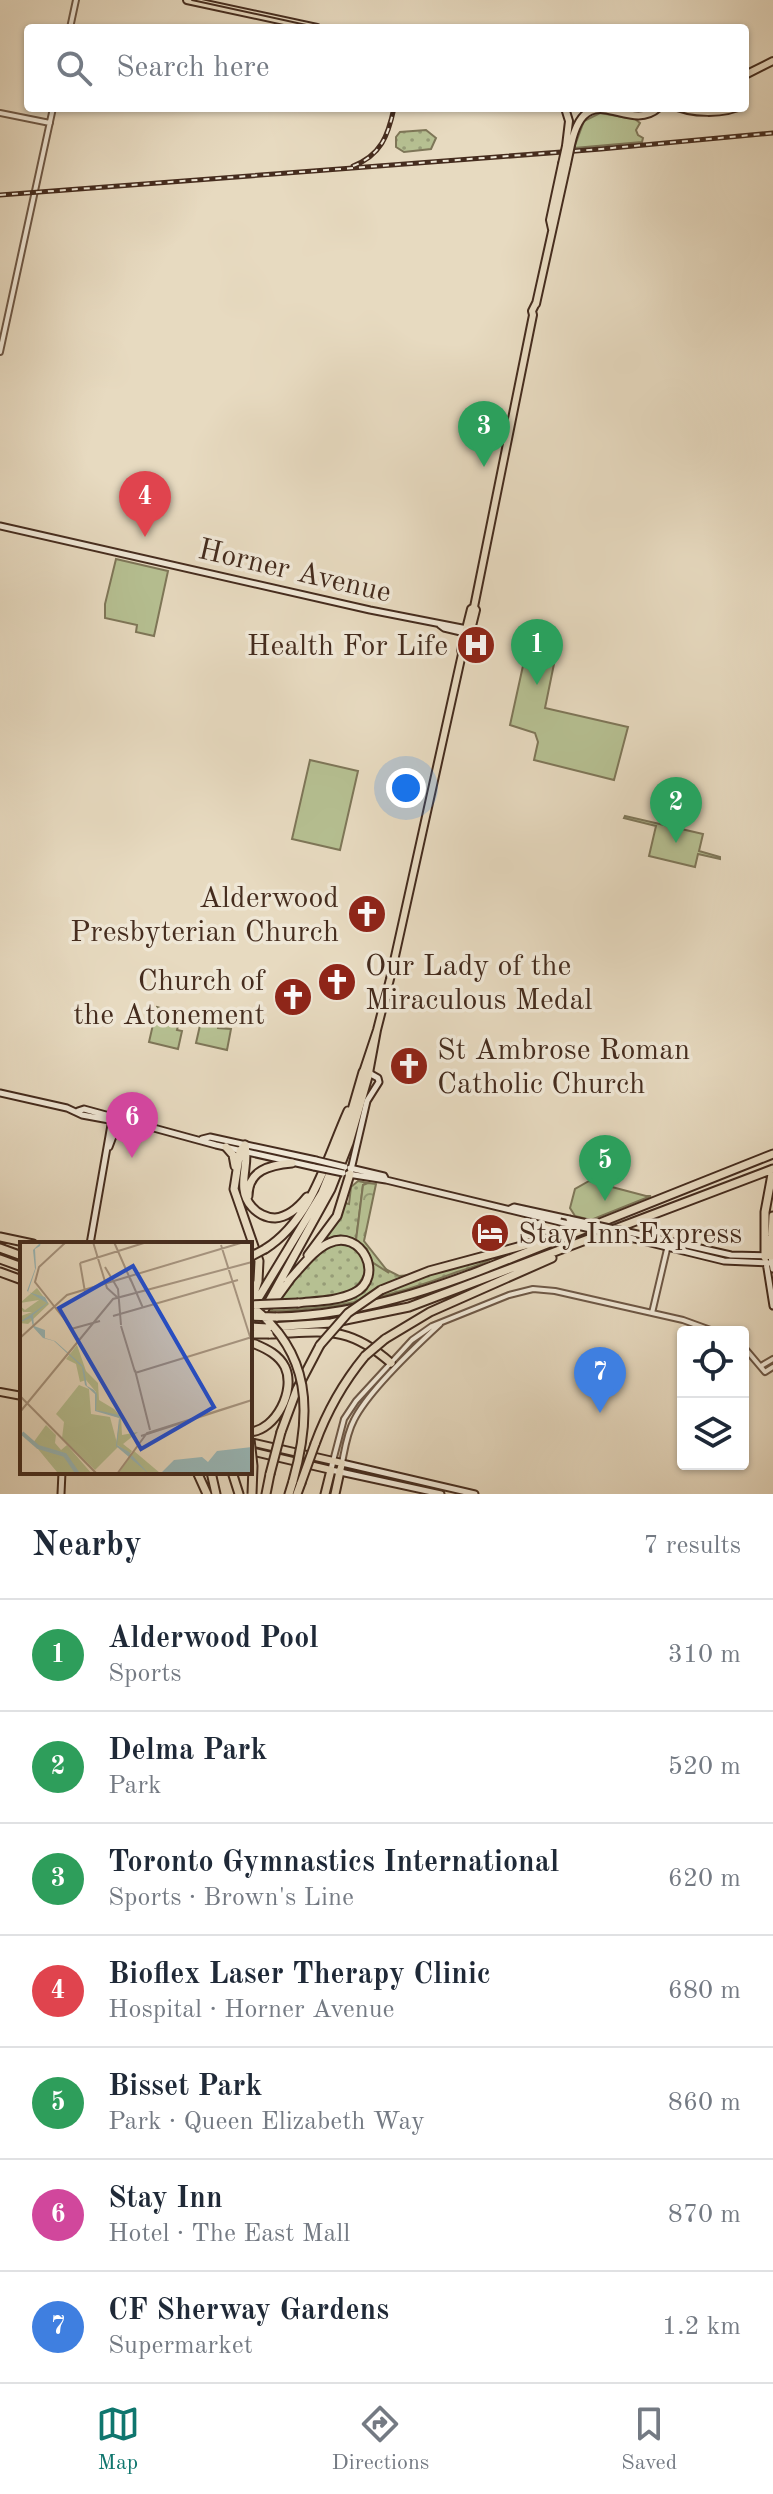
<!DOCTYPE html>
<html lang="en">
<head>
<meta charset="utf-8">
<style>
	:root { --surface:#fff; --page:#f6f6f7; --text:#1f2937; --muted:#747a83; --line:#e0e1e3; --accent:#0f766e }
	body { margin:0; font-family:"Old Standard TT",serif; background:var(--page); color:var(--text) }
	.controls { position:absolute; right:24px; bottom:24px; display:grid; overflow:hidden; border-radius:8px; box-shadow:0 2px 6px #0004 }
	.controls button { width:72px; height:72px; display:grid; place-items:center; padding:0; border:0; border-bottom:2px solid var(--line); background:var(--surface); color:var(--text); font:40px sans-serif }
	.you { position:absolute; left:406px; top:788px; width:28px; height:28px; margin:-20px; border:6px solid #fff; border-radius:50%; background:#1a73e8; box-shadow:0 0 0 12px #1a73e833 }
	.badge { display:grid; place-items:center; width:52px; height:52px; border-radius:50%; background:var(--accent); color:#fff; font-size:26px; font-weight:700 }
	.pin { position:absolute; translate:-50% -66px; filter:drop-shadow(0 2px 4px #0008) }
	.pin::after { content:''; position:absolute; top:42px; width:28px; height:24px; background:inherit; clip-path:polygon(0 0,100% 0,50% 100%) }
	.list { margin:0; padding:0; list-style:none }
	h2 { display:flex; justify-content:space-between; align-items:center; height:104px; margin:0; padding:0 32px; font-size:34px }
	h2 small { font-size:26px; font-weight:400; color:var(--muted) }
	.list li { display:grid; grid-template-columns:52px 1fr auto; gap:24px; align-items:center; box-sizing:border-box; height:112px; padding:0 32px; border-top:2px solid var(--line) }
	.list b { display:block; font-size:30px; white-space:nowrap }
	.list p { margin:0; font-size:26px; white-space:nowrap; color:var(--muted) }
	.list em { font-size:26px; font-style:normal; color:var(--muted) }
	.icon { flex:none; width:44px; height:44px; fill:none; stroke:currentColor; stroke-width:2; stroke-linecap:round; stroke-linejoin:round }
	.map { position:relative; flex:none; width:773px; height:1494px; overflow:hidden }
	.search { position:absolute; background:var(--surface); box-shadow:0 2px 6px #0004; left:24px; right:24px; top:24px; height:88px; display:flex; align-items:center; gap:20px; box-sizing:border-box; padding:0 28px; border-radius:8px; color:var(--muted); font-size:30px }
	.sheet { height:888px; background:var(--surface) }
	nav { display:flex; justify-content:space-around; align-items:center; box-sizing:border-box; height:112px; border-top:2px solid var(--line); background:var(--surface); font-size:22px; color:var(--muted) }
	nav a { display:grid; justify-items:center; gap:4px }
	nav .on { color:var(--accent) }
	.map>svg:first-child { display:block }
	.grass { fill:url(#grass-dots); stroke:#7e7658; stroke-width:2 }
	.forest { fill:url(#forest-crowns); stroke:#7e7658; stroke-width:2 }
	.park { fill:#b6c092; stroke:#7e7658; stroke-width:2 }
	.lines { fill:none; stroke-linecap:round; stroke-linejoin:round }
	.tertiary-casing { stroke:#6e5846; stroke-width:8 }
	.secondary-casing { stroke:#452c1e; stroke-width:9 }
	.primary-casing { stroke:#452c1e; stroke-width:10 }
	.motorway-casing { stroke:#452c1e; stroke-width:11 }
	.tertiary { stroke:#efe7d6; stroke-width:4 }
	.secondary { stroke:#efe7d6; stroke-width:5 }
	.primary { stroke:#e7dac0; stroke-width:6 }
	.motorway { stroke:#e7dac0; stroke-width:7 }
	.tram { stroke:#452c1e; stroke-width:2 }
	.rail-casing { stroke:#452c1e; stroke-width:5 }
	.rail { stroke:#efe7d6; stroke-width:2; stroke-dasharray:6; stroke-linecap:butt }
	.secondary-bridge-casing { stroke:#452c1e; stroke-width:9; stroke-linecap:butt }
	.primary-bridge-casing { stroke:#452c1e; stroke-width:10; stroke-linecap:butt }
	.motorway-bridge-casing { stroke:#452c1e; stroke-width:11; stroke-linecap:butt }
	.secondary-bridge { stroke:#efe7d6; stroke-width:5 }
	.primary-bridge { stroke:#e7dac0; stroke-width:6 }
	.motorway-bridge { stroke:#e7dac0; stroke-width:7 }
	.labels { text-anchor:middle; stroke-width:7; stroke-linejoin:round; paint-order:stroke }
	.street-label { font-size:30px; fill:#452c1e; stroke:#efe7d6 }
	.poi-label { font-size:30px; fill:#452c1e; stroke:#efe7d6; text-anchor:end }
	.inset-river { fill:none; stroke:#99b9ba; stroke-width:4 }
	.inset-road { fill:none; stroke:#a6947f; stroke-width:2 }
	.view { fill:#1d4ed8; fill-opacity:0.15; stroke:#1d4ed8; stroke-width:4 }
	.inset-edge { fill:none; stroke:#452c1e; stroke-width:4 }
</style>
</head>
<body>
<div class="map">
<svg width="773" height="1494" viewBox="0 0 773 1494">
	<defs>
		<pattern id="grass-dots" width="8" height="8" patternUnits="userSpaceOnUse" patternTransform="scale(2)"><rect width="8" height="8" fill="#b6c092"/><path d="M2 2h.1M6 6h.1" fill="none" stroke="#969c77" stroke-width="1.8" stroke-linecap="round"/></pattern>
		<pattern id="forest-crowns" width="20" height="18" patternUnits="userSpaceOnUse" patternTransform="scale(2)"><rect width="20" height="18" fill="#b6c092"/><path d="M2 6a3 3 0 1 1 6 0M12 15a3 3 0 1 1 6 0" fill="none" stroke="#969c77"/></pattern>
	</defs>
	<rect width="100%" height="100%" fill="#e7dac0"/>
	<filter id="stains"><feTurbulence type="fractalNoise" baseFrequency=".0025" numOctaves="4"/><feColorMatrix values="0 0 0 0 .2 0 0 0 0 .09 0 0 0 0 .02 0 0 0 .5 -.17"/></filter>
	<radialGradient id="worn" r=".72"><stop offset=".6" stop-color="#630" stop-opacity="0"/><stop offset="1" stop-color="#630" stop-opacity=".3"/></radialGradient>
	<path class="grass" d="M 426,130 L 436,138 L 431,149 L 404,152 L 396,147 L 396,137 L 400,132 Z
		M 358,1181 L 368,1183 L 363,1185 L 356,1240 C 344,1234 333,1236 322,1243 L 321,1242 L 345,1203 L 349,1204 L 351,1187 Z
		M 341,1242 L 355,1246 L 367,1263 C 362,1306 311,1298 278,1300 C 295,1278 313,1250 341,1242 Z
		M 495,1256 C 488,1263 469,1268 457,1272 C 396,1296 336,1310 271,1311 L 275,1305 L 347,1298 L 371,1276 L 372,1262 L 399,1276 L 432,1273 Z"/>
	<path class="forest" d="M 368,1183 L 376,1184 L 364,1241 L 389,1273 L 372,1262 L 367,1249 L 356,1240 L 363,1185 Z"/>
	<path class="park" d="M 600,113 L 635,119 L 640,123 L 636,130 L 638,135 L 643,138 L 642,142 L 574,148 L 584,121 Z
		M 116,559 L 168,571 L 154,636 L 136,632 L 137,625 L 105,618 L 105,604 Z
		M 526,652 L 555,659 L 545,708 L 628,727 L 614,780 L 534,760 L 538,742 L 535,733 L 510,725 Z
		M 310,760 L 358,771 L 340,850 L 292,839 Z
		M 625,816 L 703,834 L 699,851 L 720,857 L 720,859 L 698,854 L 695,867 L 649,856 L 656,826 L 624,818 Z
		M 157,1007 L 181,1015 L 177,1030 L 182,1031 L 178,1049 L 149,1042 Z
		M 201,1021 L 218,1025 L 218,1028 L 231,1029 L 227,1050 L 196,1043 Z
		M 589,1181 L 646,1196 L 651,1196 L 591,1220 L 575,1216 L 570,1208 L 575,1189 Z"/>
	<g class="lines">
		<g class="tertiary-casing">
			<path id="tertiary" d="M 70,28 L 76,0
				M 0,113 L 50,123
				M 0,352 L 53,108
				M 652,1313 L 668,1245
				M 743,1346 L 765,1372 L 773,1367
				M 761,1366 L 773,1359
				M 333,1461 L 344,1419 L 356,1401 L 412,1340 L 432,1326 L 509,1295 L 533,1289 L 555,1291 L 683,1320 L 716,1332
				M 342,1463 C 345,1448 347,1433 354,1420 C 369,1390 415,1347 440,1324"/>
		</g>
		<g class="secondary-casing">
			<path id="secondary" d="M 0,526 L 370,610 L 467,629
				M 440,625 L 444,628 L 465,633
				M 0,1093 L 67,1108 L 82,1115 L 142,1126
				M 78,1111 L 84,1109 L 216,1145 L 314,1167
				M 202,1139 L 210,1137 L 316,1160
				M 109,1147 L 118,1123
				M 350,1168 L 384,1176 L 386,1180
				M 348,1174 L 386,1180 L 560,1222
				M 350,1174 L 367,1101 L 379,1082 L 378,1078 L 369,1073
				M 510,1209 L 514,1207 L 569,1219
				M 642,1235 L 731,1255 L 771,1256 L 773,1269
				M 634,1239 L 724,1261 L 772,1263
				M 90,1244 L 112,1119
				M 766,1262 L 773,1306
				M 333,1461 L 331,1470 L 441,1494
				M 342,1463 L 475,1494
				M 61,1494 L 62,1472"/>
		</g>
		<g class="primary-casing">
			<path id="primary" d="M 187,0 L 317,28
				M 745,75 L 773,61
				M 565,108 L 569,121 L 566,146
				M 571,145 C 586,74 628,135 658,108
				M 552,229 L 550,220 L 562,164
				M 536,304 L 567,164
				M 462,654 L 466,650 L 476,610 L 474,607 L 533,315 L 532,311 L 536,303
				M 377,1030 L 369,1073 L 363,1072 L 377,1030 L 390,979 L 462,654 L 461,649 L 471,609 L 474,607
				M 0,1392 L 22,1396
				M 250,1442 L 342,1463 L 340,1471
				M 250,1451 L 331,1470"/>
		</g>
		<g class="motorway-casing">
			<path id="motorway" d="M 245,1145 L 240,1151 L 234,1189 L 259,1261 L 258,1281 L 250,1306
				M 245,1145 C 250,1166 235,1188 252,1207 C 257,1213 266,1218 275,1218 C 288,1217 299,1207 307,1197
				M 226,1147 L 233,1155 L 235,1166
				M 248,1196 C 248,1170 270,1165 292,1163
				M 0,1237 L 33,1244
				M 0,1248 L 22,1256
				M 265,1249 C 312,1219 326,1160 348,1111
				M 308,1255 L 337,1216 L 350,1174
				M 771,1256 L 773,1216
				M 765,1257 L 765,1212 L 773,1169
				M 0,1259 L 22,1267
				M 0,1272 L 22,1280
				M 288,1281 C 300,1269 313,1250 329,1243 C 361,1228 386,1277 354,1293 C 338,1301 316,1301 298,1303
				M 381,1290 L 429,1271 L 551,1238
				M 275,1300 L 291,1278
				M 253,1307 L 322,1193 L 343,1141 L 363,1072
				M 276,1317 C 376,1315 465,1277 557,1240 C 629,1211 701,1182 773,1154
				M 270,1327 L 331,1323 L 409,1307 L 773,1169
				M 252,1332 L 331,1189 L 349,1143 L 369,1073
				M 269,1334 C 324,1332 347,1324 391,1363
				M 385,1339 L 430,1312 L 552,1258
				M 250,1432 C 276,1430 296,1390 285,1367 C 279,1355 267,1349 255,1344
				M 281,1432 L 297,1389 L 320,1345
				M 315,1444 C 327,1411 342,1384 365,1356
				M 197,1472 L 207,1494
				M 211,1472 L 216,1494
				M 232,1472 L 239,1494
				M 266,1494 L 270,1474
				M 289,1494 L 293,1481
				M 297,1494 L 301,1483
				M 325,1494 L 331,1470
				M 335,1494 L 340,1471"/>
		</g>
		<use href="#tertiary" class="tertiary"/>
		<use href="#secondary" class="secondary"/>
		<use href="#primary" class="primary"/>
		<use href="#motorway" class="motorway"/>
		<path class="tram" d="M 192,0 L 320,28
			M 670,108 C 689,118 726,119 745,108"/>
		<g class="rail-casing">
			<path id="rail" d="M 353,166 C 381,155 388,136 394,108
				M 0,195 L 601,149 L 773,133"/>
		</g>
		<use href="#rail" class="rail"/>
		<g class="secondary-bridge-casing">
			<path id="secondary-bridge" d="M 316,1160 L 345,1167
				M 314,1167 L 343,1173
				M 569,1219 L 642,1235
				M 560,1222 L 634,1239"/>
		</g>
		<g class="primary-bridge-casing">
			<path id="primary-bridge" d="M 562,164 L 566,146
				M 567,164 L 571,145"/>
		</g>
		<g class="motorway-bridge-casing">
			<path id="motorway-bridge" d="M 250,1257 L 265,1249
				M 250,1305 C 312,1352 312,1413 293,1481
				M 250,1305 L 298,1303
				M 250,1316 L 276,1317
				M 250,1327 L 268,1328
				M 250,1334 L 269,1334
				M 250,1343 L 255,1344
				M 320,1345 L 348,1313 L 381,1290
				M 365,1356 L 385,1339
				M 250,1439 L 253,1466 L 252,1494
				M 270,1474 L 281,1432
				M 301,1483 L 315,1444"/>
		</g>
		<use href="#secondary-bridge" class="secondary-bridge"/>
		<use href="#primary-bridge" class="primary-bridge"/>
		<use href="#motorway-bridge" class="motorway-bridge"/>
	</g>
	<defs>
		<g id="hospital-disc" transform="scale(2)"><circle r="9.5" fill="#8f2418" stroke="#efe7d6"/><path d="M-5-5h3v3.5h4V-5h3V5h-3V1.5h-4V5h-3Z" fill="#fff"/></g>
		<g id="church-disc" transform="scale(2)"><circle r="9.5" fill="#8f2418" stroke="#efe7d6"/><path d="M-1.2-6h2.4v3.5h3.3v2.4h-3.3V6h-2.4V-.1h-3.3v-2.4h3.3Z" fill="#fff"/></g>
		<g id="hotel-disc" transform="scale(2)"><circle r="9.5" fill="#8f2418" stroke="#efe7d6"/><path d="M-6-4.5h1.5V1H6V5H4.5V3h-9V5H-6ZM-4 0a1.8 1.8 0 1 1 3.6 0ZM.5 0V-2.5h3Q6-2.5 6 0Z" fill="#fff"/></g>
	</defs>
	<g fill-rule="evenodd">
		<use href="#hospital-disc" x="476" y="645"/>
		<use href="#church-disc" x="367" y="914"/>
		<use href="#church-disc" x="337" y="982"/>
		<use href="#church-disc" x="293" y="997"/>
		<use href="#church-disc" x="409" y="1066"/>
		<use href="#hotel-disc" x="490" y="1233"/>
	</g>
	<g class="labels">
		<g class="street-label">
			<text transform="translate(295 570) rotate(13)" y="10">Horner Avenue</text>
		</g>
		<g class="poi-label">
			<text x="448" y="655">Health For Life</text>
			<text x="339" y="907">Alderwood<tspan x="339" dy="34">Presbyterian Church</tspan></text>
			<text x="365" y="975" text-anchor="start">Our Lady of the<tspan x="365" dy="34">Miraculous Medal</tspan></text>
			<text x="265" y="990">Church of<tspan x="265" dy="34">the Atonement</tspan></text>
			<text x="437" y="1059" text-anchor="start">St Ambrose Roman<tspan x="437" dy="34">Catholic Church</tspan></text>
			<text x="518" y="1243" text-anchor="start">Stay Inn Express</text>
		</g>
	</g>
	<g transform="translate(20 1242)">
		<rect width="232" height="232" fill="#e7dac0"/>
		<path d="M 59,143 L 69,147 L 71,172 L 90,175 L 98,205 L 75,228 L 42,196 L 44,180 L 36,172 ZM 26,183 L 36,193 L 35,201 L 41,208 L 47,203 L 72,232 L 37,230 L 13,201 Z" fill="#b6c092"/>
		<path d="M 17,46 L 29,62 L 8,82 L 0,81 L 1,74 L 12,70 L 3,70 L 0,64 L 5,68 L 19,58 L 0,61 Z" fill="#b6c092"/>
		<path d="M 57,103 L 66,129 L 78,141 L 79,158 L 94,167 L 101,175 L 102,193 L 118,190 L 103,202 L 112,209 L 110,212 L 96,202 L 100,176 L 76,168 L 76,150 L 66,138 L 60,140 L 56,122 L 46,117 ZM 114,209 L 140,231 L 140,232 L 98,232 Z" fill="#b6c092"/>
		<path d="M 21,0 L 20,4 L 15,7 L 16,26 L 8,50 L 25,55 L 28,61 L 13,73 L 14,84 L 25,88 L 25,96 L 35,99 L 62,123 L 64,127 L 67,144 L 74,148 L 77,152 L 76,168 L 99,173 L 100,179 L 97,203 L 109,210 L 129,232 L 96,204 L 99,176 L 75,169 L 75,152 L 65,143 L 62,125 L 34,99 L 23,96 L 13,85 L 11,76 L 0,80 L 27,61 L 7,49 L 15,27 L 13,8 ZM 232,205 L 232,232 L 140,232 L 154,218 L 182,215 L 188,220 L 197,209 Z" fill="#99b9ba"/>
		<path class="inset-river" d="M 2,191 L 18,205 L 45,213 L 58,232"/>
		<path class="inset-road" d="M 46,0 L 19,25 L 15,40 L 53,88M 73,0 L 87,46 L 97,55M 94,0 L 111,39M 201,3 L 232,101M 60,21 L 127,0M 60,21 L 65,50M 85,25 L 98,47 L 101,83M 110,36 L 123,66M 93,74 L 218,38M 101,84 L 115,130M 51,87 L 80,79M 0,96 L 47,53 L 224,0M 115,128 L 130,188M 115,131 L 232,95M 0,154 L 77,232M 0,170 L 93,57 L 232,20M 121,194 L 232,158M 97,232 L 127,191 L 232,158"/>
		<path class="view" d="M 113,24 L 194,165 L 121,207 L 39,66 Z"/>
		<rect width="232" height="232" class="inset-edge"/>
	</g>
	<rect width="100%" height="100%" filter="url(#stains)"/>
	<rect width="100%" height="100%" fill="url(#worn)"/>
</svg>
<div class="controls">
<button><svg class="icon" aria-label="locate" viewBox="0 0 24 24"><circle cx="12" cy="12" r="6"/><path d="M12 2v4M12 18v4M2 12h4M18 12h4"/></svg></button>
<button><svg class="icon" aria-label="layers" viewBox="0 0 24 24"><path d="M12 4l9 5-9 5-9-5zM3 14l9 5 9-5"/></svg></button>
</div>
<div class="you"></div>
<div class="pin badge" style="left:537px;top:685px;background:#2e9e5b">1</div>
<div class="pin badge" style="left:676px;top:843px;background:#2e9e5b">2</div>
<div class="pin badge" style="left:484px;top:467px;background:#2e9e5b">3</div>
<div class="pin badge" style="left:145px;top:537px;background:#e0444e">4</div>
<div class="pin badge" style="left:605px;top:1201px;background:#2e9e5b">5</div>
<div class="pin badge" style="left:132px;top:1158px;background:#d1479c">6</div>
<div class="pin badge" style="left:600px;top:1413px;background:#3f7fe0">7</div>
<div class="search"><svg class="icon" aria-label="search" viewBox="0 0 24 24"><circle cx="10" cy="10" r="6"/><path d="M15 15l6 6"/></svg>Search here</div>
</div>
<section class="sheet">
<h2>Nearby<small>7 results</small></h2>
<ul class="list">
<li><span class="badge" style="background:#2e9e5b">1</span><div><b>Alderwood Pool</b><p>Sports</p></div><em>310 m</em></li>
<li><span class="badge" style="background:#2e9e5b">2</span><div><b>Delma Park</b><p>Park</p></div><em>520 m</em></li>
<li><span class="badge" style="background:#2e9e5b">3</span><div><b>Toronto Gymnastics International</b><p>Sports · Brown's Line</p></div><em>620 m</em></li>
<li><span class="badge" style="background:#e0444e">4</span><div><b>Bioflex Laser Therapy Clinic</b><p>Hospital · Horner Avenue</p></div><em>680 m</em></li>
<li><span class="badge" style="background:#2e9e5b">5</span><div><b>Bisset Park</b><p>Park · Queen Elizabeth Way</p></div><em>860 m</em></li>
<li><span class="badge" style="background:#d1479c">6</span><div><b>Stay Inn</b><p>Hotel · The East Mall</p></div><em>870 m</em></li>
<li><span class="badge" style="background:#3f7fe0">7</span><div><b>CF Sherway Gardens</b><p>Supermarket</p></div><em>1.2 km</em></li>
</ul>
</section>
<nav>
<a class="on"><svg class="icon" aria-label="map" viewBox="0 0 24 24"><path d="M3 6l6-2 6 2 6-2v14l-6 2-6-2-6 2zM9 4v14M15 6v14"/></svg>Map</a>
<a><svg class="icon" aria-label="directions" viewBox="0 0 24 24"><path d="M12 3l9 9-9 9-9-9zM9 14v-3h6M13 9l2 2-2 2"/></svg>Directions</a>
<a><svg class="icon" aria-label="saved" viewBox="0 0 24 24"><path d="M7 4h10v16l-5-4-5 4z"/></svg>Saved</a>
</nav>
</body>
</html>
